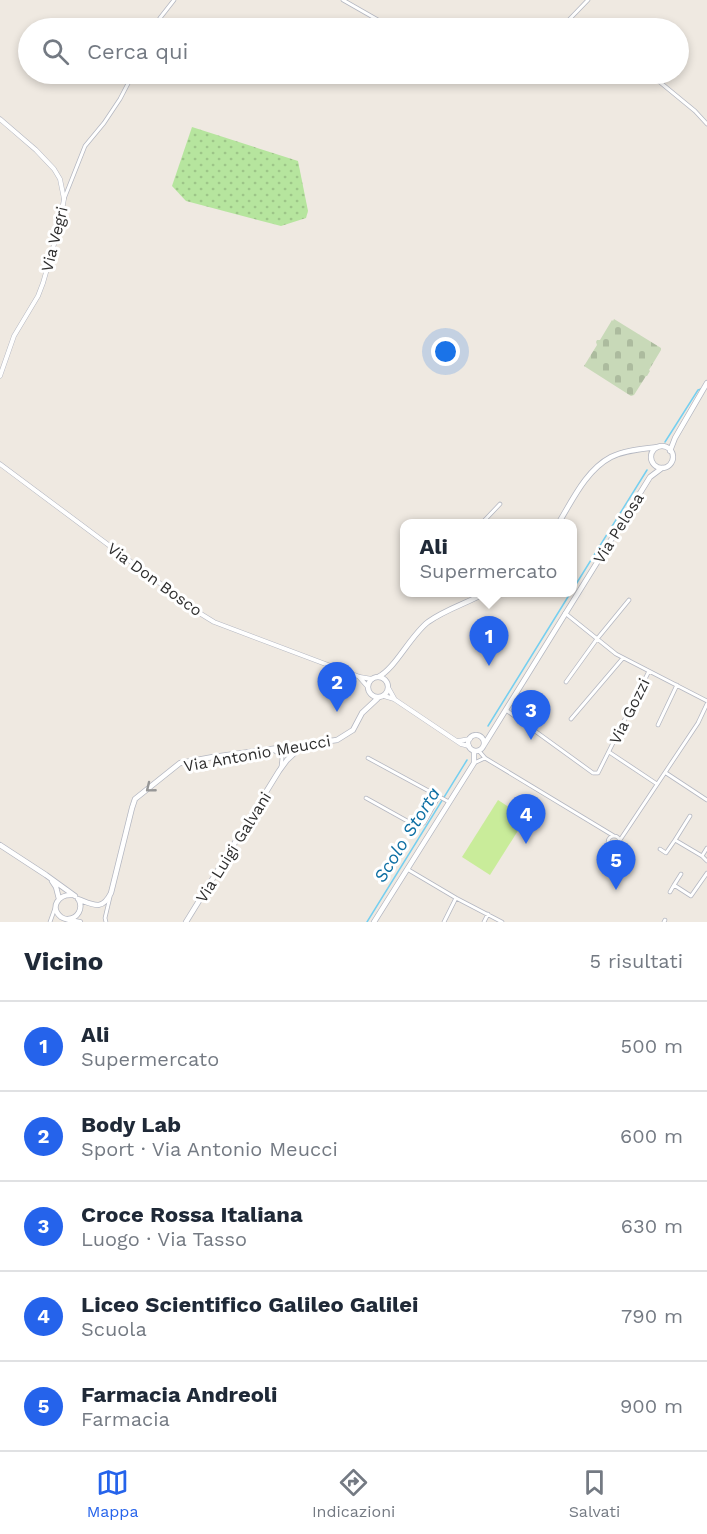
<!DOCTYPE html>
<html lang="it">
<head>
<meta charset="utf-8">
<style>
	:root { --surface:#fff; --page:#f2f2f3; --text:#1f2937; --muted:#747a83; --line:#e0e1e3; --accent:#2563eb }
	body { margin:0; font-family:"Work Sans",sans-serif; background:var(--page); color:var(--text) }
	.you { position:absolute; left:446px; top:352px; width:21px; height:21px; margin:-15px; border:4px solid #fff; border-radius:50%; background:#1a73e8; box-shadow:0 0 0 9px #1a73e833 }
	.badge { display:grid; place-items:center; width:39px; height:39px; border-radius:50%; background:var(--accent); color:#fff; font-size:20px; font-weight:700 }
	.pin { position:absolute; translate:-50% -50px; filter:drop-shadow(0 2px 3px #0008) }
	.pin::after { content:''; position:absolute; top:32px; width:21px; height:18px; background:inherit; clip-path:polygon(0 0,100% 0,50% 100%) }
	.popup { position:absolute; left:400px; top:519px; width:177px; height:78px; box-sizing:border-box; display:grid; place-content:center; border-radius:12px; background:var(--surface); filter:drop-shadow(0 2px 4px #0005); font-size:20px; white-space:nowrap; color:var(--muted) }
	.popup b { font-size:22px; color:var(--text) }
	.popup::after { content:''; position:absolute; left:50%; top:100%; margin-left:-12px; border:12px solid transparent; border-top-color:var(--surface) }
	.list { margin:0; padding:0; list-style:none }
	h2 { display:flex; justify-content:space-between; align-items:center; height:78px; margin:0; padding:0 24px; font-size:26px }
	h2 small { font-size:20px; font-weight:400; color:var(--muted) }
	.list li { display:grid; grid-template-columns:39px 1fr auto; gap:18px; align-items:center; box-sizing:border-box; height:90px; padding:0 24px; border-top:2px solid var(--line) }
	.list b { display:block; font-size:22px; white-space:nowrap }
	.list p { margin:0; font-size:20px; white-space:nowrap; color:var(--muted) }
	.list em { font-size:20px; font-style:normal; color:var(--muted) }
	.icon { flex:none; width:33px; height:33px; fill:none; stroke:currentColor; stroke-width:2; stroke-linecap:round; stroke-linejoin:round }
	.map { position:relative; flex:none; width:707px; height:922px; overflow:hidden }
	.search { position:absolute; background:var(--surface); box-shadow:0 3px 9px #0003; left:18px; right:18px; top:18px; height:66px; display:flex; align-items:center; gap:15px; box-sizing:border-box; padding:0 21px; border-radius:33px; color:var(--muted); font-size:22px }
	.sheet { height:528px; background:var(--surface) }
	nav { display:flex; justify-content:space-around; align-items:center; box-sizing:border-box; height:84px; border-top:2px solid var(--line); background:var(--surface); font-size:16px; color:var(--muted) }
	nav a { display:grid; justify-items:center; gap:3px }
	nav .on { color:var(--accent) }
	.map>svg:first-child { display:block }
	.grass { fill:url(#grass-dots) }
	.cemetery { fill:url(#cemetery-stones) }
	.pitch { fill:#c9ec9a }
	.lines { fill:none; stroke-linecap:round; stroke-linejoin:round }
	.stream { stroke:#75cff0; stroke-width:1.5 }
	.minor-casing { stroke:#b4b7c1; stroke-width:4.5 }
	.tertiary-casing { stroke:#b4b7c1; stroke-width:5 }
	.secondary-casing { stroke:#b4b7c1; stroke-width:6 }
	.minor { stroke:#fff; stroke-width:3 }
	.tertiary { stroke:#fff; stroke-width:4 }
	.secondary { stroke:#fff; stroke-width:4.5 }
	.oneway { stroke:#969696 }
	.labels { text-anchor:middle; stroke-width:6; stroke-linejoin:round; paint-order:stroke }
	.street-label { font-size:16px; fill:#2e2e2e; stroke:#fff }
	.water-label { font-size:18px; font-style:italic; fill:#0d6fa3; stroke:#fff }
</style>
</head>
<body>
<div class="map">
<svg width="707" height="922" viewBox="0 0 707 922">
	<defs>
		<pattern id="grass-dots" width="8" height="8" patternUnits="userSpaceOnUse" patternTransform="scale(1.5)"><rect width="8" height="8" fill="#b6e59e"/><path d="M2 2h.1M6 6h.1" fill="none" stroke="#9dc588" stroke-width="1.8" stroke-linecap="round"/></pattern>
		<pattern id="cemetery-stones" width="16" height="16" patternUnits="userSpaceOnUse" patternTransform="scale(1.5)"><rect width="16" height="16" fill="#c8d9b8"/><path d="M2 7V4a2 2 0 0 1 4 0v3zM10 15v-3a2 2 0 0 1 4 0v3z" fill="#acbb9e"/></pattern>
	</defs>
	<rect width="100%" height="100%" fill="#efe9e1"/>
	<path class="grass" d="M 192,127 L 298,161 L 308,211 L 306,218 L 281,226 L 186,201 L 172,186 Z"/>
	<path class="cemetery" d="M 614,319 L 661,348 L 661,350 L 649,370 L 650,371 L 647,376 L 646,376 L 634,395 L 631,396 L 584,366 L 597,345 L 596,342 L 597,340 L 600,340 L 612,320 L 613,321 Z"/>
	<path class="pitch" d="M 498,800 L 526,818 L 490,875 L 462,857 Z"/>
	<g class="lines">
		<path class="stream" d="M 665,442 L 698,390 L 701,389
			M 573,589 L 647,470
			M 488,726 L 571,592
			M 367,922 L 467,760"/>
		<g class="minor-casing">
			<path id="minor" d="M 343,0 L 392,28
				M 154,28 L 160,18 L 174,0
				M 561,28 L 588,0
				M 462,74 C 473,81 479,80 491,74
				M 650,74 L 695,111 L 707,124
				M 64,199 L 85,146 L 104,123 L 120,99 L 133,74
				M 481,524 L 500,504
				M 565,613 L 616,654 L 707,701
				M 566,682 L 597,639 L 629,600
				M 506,710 L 593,773 L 598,773 L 649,671
				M 571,719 L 623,658
				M 658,725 L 677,685
				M 271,749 L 278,753 L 282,758 L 281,767
				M 479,751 L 485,758 L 614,836
				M 609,752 L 657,784
				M 368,758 L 449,802
				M 474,763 L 485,758
				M 666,773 L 707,800
				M 366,798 L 418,827 L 424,823 L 439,796
				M608 842a6 6 0 1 1 12 0a6 6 0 1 1-12 0Z
				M 620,840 L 698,723 L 707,704
				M 675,840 L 690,816
				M 660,849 L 666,853 L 675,840 L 702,856 L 707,861
				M 702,856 L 707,848
				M 407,869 L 456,898 L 502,922
				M 681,874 L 674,885 L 691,896 L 707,873
				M 670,892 L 674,885
				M 50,922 L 55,908
				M 106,922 L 105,918 L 110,897
				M 444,922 L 456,898
				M 484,922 L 488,914
				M 664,922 L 665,920"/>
		</g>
		<g class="tertiary-casing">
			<path id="tertiary" d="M 0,119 L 36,150 L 54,169 L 60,179 L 64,199 L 59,227 L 43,283 L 38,296 L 14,336 L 0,376
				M 0,464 L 201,614 L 214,622 L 360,677 L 372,679
				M 360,678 L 368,687
				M 389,689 L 394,698
				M 384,696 L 394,699 L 461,744 L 469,746
				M 458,741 L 470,739"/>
		</g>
		<g class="secondary-casing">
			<path id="secondary" d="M651 457a11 11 0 1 1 22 0a11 11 0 1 1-22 0Z
				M 670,451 L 675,438 L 707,383
				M 558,524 C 572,501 586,470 611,457 C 625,450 642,449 657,447
				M368 687a10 10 0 1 1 20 0a10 10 0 1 1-20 0Z
				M 378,677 C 395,669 410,636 428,622 C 446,609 468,603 487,592
				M468 743a8 8 0 1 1 16 0a8 8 0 1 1-16 0Z
				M 484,745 L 650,477 L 662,468
				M 0,845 L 46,875 L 75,896
				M 52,881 L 56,887 L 59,899
				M 72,895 C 59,894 49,907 61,917 C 66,920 74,921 80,922
				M 78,899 C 94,905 102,911 111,893 L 132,808 L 135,799 L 180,763 L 213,757 L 337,740 L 353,730 L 362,713 L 378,698
				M 68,919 C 78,918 83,909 79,900
				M 186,922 L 279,771 L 287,760 L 303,745
				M 374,922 L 474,763 L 474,751"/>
		</g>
		<use href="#minor" class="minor"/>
		<use href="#tertiary" class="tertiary"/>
		<use href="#secondary" class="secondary"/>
	</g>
	<defs><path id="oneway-chevron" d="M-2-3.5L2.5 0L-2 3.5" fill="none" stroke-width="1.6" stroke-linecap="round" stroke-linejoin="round" transform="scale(1.5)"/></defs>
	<use class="oneway" href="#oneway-chevron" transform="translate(150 788) rotate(141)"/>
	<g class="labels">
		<g class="street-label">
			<text transform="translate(54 239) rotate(-76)" y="6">Via Vegri</text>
			<text transform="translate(618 528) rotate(-58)" y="6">Via Pelosa</text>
			<text transform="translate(155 579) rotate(36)" y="6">Via Don Bosco</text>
			<text transform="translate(629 711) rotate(-64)" y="6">Via Gozzi</text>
			<text transform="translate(257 753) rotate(-10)" y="6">Via Antonio Meucci</text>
			<text transform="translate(233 847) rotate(-58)" y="6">Via Luigi Galvani</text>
		</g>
		<g class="water-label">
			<text transform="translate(407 835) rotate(-58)" y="6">Scolo Storta</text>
		</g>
	</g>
</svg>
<div class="you"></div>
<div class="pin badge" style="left:489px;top:666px">1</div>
<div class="popup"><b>Ali</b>Supermercato</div>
<div class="pin badge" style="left:337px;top:712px">2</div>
<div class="pin badge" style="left:531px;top:740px">3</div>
<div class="pin badge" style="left:526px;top:844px">4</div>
<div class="pin badge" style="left:616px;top:890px">5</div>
<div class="search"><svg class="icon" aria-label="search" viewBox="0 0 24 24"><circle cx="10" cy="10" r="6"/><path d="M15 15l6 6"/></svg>Cerca qui</div>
</div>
<section class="sheet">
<h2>Vicino<small>5 risultati</small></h2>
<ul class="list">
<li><span class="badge">1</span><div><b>Ali</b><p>Supermercato</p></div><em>500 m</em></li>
<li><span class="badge">2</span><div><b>Body Lab</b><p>Sport · Via Antonio Meucci</p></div><em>600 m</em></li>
<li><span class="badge">3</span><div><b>Croce Rossa Italiana</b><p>Luogo · Via Tasso</p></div><em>630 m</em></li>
<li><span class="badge">4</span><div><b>Liceo Scientifico Galileo Galilei</b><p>Scuola</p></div><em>790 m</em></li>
<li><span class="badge">5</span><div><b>Farmacia Andreoli</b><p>Farmacia</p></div><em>900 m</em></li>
</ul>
</section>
<nav>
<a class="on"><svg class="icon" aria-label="map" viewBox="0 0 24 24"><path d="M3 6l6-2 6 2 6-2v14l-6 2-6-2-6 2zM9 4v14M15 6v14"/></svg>Mappa</a>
<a><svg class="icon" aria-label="directions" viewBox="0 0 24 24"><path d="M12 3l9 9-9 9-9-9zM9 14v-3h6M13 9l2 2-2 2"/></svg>Indicazioni</a>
<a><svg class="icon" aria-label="saved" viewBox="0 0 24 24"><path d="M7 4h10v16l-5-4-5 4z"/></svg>Salvati</a>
</nav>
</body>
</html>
